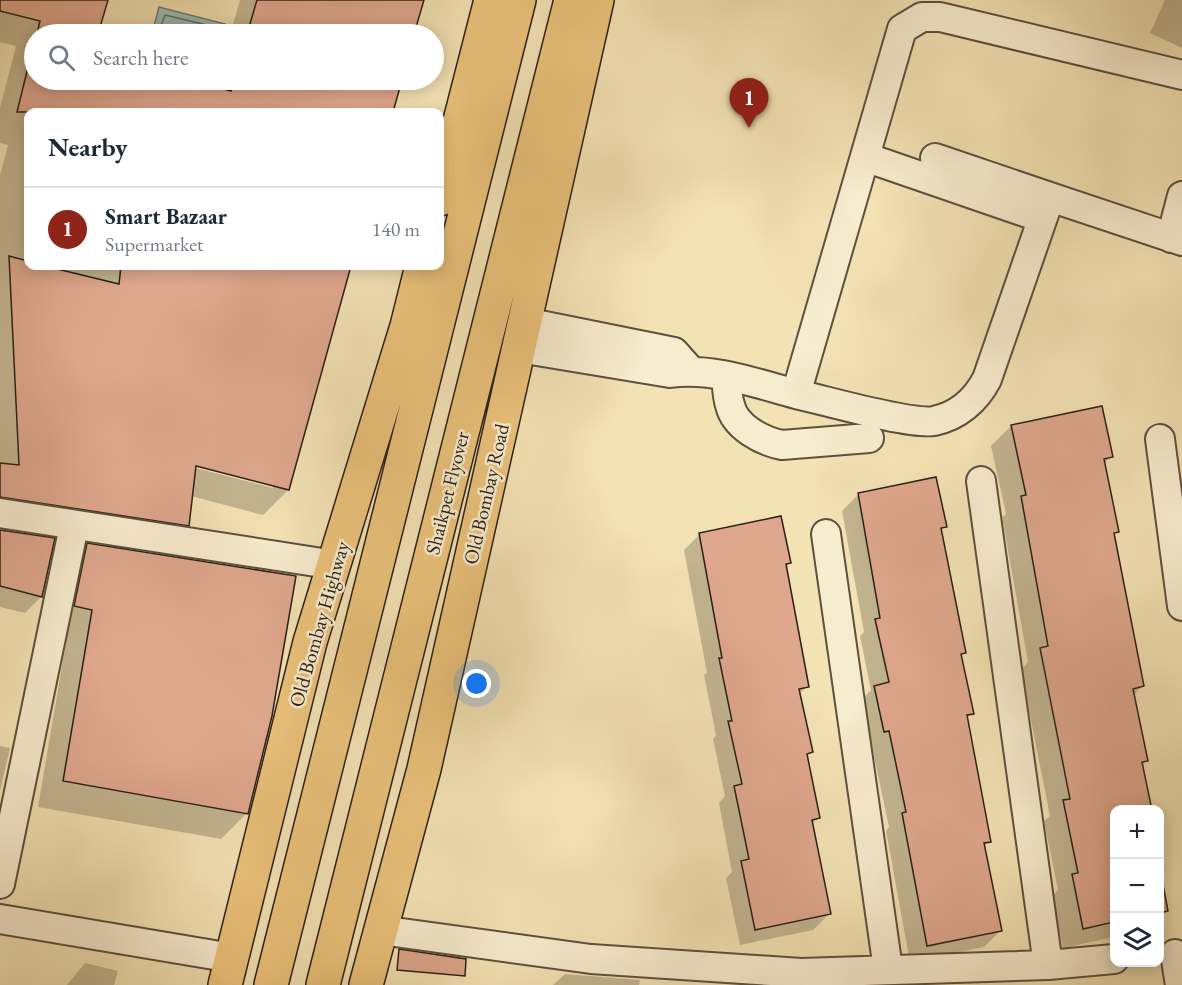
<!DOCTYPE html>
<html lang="en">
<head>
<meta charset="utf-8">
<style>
	:root { --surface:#fff; --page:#f6f6f7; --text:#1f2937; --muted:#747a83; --line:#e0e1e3; --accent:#8f2418 }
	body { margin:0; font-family:"EB Garamond",serif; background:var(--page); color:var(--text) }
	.controls { position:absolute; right:18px; bottom:18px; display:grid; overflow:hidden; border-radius:12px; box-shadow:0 3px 15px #0003 }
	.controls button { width:54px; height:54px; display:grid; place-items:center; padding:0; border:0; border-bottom:2px solid var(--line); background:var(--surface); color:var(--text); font:30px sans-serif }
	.you { position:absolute; left:477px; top:684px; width:21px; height:21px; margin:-15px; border:4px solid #fff; border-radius:50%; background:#1a73e8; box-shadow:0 0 0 9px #1a73e833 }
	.badge { display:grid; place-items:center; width:39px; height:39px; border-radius:50%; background:var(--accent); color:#fff; font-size:20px; font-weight:700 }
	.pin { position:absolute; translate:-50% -50px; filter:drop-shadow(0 2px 3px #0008) }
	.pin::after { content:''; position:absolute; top:32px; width:21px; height:18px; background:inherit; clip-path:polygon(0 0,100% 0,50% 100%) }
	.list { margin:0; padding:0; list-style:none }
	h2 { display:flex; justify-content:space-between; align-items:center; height:78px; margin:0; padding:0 24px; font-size:26px }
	h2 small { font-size:20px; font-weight:400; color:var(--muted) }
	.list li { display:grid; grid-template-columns:39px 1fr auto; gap:18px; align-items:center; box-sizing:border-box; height:84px; padding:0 24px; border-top:2px solid var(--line) }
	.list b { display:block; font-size:22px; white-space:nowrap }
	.list p { margin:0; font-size:20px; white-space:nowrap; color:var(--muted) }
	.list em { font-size:20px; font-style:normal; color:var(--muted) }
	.icon { flex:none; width:33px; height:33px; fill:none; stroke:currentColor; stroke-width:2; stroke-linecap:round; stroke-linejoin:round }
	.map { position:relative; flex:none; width:1182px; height:985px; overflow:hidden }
	.search { position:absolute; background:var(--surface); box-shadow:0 3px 15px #0003; left:24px; top:24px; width:420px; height:66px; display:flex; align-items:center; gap:15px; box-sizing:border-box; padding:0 21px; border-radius:33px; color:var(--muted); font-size:22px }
	.panel { position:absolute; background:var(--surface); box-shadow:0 3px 15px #0003; left:24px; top:108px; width:420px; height:162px; border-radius:12px }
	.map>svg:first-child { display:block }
	.water { fill:#9dbdb4; stroke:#6f7e75; stroke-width:1.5 }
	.shadow { fill:#0003; fill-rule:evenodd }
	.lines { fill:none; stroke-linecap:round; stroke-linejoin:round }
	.shore { stroke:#646e65; stroke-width:1.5 }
	.building { fill:#dfa78d; stroke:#2a2016; stroke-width:1.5 }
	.minor-casing { stroke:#5c503e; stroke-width:32 }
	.primary-casing { stroke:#2a2016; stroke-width:36 }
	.minor { stroke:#f7ecce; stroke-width:28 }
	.primary { stroke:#eac17a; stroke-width:33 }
	.labels { text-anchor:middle; stroke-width:5; stroke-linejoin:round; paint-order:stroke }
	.street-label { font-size:20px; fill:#2a2016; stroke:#f7ecce }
</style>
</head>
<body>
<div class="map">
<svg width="1182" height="985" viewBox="0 0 1182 985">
	<rect width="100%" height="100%" fill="#f3e2b4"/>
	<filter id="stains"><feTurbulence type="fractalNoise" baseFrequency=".00333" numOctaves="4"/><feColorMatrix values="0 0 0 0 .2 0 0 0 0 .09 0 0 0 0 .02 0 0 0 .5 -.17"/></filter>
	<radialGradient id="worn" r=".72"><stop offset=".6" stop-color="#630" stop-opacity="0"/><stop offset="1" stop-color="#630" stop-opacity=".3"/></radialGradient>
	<path class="water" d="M 159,7 L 225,24 L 222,34 L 152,34 Z"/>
	<path class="shadow" d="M 0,0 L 106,0 L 96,34 L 34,34 L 34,80 L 185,80 L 215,88 L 217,80 L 400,80 L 391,112 L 28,112 L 28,266 L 349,266 L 288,490 L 263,515 L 191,496 L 187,525 L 162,550 L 0,526 L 0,176 L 8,145 L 0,143 L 0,108 L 16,46 L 0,42 ZM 189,463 L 273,485 L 273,488 L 188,466 Z
		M 240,0 L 422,0 L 413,34 L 230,34 Z
		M 1165,0 L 1182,0 L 1182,48 L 1150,33 Z
		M 1011,426 L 1111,456 L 1104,464 L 1118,531 L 1113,536 L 1143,686 L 1133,695 L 1146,760 L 1114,810 L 1114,937 L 1063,948 L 1052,896 L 1058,890 L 1044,821 L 1050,816 L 1021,670 L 1028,662 L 1002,517 L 1006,514 L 991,446 Z
		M 859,494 L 945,526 L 940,531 L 964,652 L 960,656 L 972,713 L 966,719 L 989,841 L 984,847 L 1001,930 L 984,947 L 910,962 L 886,831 L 889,827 L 872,747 L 867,748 L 858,703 L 871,690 L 860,636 L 864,632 L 842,511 Z
		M 0,531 L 41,597 L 25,613 L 0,607 Z
		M 700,534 L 790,563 L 785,567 L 808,686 L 799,694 L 811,752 L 806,757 L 818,818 L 811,825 L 829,914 L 813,930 L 740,945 L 726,878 L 732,872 L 719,803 L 725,796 L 713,739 L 716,735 L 704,675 L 707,673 L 684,550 Z
		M 88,545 L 247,813 L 221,839 L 38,807 L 67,636 L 50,631 L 62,571 Z
		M 0,746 L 10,748 L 0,791 Z
		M 1160,876 L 1166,911 L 1160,918 Z
		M 85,963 L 118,971 L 114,985 L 67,985 Z
		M 565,974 L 640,980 L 639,985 L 553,985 Z"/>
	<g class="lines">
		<path class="shore" d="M 158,34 L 165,15 L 215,27 L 217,34"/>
	</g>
	<path class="building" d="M 0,0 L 108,0 L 98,34 L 37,34 L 40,21 L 0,11 Z
		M 257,0 L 424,0 L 414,34 L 247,34 Z
		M 34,43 L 34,80 L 191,80 L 231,91 L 234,80 L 402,80 L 393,112 L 17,112 Z
		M 9,256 L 28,261 L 28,266 L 45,266 L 119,284 L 121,266 L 351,266 L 289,490 L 196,466 L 189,526 L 0,497 L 0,463 L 19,465 Z
		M 1102,406 L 1113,457 L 1104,459 L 1119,532 L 1114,533 L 1144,686 L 1133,689 L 1148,761 L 1142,762 L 1152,810 L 1114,810 L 1114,922 L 1083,929 L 1072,874 L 1078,873 L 1063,800 L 1070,799 L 1040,648 L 1048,646 L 1021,496 L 1026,495 L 1011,425 Z
		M 936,477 L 947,527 L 941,528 L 966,653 L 961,654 L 974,714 L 967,715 L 991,842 L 984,843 L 1002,931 L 927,946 L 902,813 L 906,812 L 889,731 L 884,732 L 874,686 L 889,682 L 875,619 L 880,618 L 858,493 Z
		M 781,516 L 791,563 L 786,564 L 809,687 L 799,689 L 813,752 L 807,754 L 820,818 L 812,820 L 831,914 L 755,930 L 741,861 L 749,859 L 734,786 L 742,784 L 728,721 L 732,721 L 719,658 L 722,658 L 699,533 Z
		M 0,530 L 55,538 L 42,597 L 0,586 Z
		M 87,543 L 296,576 L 272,716 L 248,814 L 63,781 L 92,610 L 74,606 Z
		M 1160,869 L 1168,911 L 1160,913 Z
		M 399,949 L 466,959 L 465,976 L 397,970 Z"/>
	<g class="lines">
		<g class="minor-casing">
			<path id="minor" d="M 865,157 L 1042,218
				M 935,158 L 1050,197
				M 1171,238 L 1182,196
				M 525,322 L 674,352 L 690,370
				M 519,348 L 670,373 C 712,367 755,383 796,394 L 902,29 L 922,17 L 940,17 L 1182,75
				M 726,376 C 727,385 727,396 730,405 C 735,427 762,441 782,445 L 869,438
				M 796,394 C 824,400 910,425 934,421 C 958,416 976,400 987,379 L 1050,197 L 1182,241
				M 1160,439 L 1182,606
				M 981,481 L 1048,965
				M 0,513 L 335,565
				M 826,534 L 888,969
				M 0,884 L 74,526
				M 0,919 L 232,958
				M 380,930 L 591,959 L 801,973 L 1048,965 L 1114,959
				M 1175,954 L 1180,985"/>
		</g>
		<g class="primary-casing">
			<path id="primary" d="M 440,199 L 491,0
				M 225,985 L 310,642 L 407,326 L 422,266
				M 271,985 L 519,0
				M 323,985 L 571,0
				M 366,985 L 424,769 L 597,0"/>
		</g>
		<use href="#minor" class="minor"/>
		<use href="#primary" class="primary"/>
	</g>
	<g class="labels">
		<g class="street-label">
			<text transform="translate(447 493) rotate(-76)" y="7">Shaikpet Flyover</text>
			<text transform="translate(486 494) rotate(-77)" y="7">Old Bombay Road</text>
			<text transform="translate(319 624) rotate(-74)" y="7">Old Bombay Highway</text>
		</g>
	</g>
	<rect width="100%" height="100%" filter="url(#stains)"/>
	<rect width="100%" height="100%" fill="url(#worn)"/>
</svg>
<div class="controls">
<button>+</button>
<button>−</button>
<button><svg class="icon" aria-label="layers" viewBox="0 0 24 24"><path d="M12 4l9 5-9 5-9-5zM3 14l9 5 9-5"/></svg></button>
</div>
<div class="you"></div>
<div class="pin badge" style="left:749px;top:128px">1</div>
<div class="search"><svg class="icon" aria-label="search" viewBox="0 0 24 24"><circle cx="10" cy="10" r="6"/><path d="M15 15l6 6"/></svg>Search here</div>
<section class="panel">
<h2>Nearby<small></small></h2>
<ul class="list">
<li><span class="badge">1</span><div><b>Smart Bazaar</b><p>Supermarket</p></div><em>140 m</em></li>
</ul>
</section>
</div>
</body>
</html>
